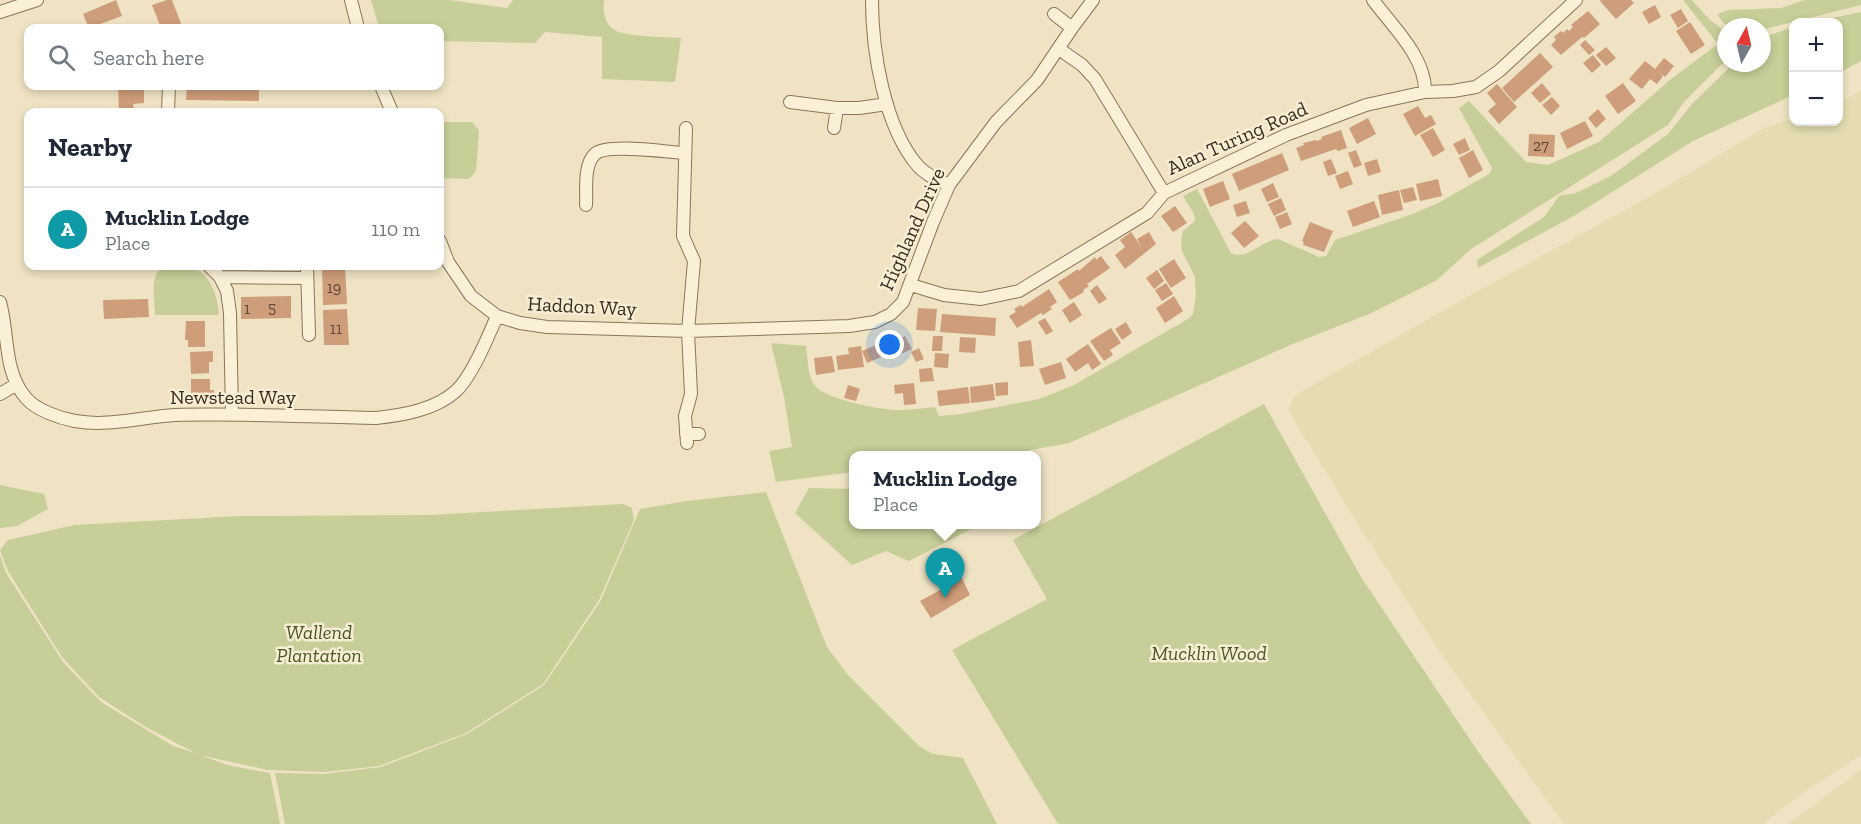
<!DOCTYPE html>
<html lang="en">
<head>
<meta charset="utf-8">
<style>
	:root { --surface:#fff; --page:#f2f2f3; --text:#1f2937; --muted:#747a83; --line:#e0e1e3; --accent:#0f766e }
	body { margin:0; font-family:"Zilla Slab",serif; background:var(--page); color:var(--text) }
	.controls { position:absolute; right:18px; top:18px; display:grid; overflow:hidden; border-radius:12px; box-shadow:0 3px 9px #0003 }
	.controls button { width:54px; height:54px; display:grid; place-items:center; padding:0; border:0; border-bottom:2px solid var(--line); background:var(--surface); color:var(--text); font:30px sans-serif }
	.compass { position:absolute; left:1717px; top:18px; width:54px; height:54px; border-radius:50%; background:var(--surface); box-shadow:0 3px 9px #0003; rotate:8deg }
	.you { position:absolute; left:890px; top:345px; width:21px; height:21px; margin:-15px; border:4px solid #fff; border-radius:50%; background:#1a73e8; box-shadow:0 0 0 9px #1a73e833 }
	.badge { display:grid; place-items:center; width:39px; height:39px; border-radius:50%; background:var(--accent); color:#fff; font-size:20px; font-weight:700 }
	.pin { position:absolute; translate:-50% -50px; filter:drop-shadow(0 2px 3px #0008) }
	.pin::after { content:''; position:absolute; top:32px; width:21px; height:18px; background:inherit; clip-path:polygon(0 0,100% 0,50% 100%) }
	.popup { position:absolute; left:849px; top:451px; width:192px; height:78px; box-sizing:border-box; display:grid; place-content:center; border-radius:12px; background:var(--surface); filter:drop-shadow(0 2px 4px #0005); font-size:20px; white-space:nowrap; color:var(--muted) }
	.popup b { font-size:22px; color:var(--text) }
	.popup::after { content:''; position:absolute; left:50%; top:100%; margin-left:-12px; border:12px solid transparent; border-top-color:var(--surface) }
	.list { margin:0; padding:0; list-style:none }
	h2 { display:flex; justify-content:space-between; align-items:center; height:78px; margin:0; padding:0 24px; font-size:26px }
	h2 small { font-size:20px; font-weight:400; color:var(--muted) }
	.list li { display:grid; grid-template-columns:39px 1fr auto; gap:18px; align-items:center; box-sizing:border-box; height:84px; padding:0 24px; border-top:2px solid var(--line) }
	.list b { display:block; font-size:22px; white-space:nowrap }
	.list p { margin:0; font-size:20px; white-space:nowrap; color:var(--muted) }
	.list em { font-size:20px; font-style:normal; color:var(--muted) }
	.icon { flex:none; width:33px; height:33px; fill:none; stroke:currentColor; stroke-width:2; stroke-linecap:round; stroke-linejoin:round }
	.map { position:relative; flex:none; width:1861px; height:824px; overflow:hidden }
	.search { position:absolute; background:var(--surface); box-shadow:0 3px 9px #0003; left:24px; top:24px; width:420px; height:66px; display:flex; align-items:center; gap:15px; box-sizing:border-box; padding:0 21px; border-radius:12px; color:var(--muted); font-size:22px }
	.panel { position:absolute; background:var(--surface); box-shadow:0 3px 9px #0003; left:24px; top:108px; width:420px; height:162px; border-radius:12px }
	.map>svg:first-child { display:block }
	.farmland { fill:#e5ddb1 }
	.green { fill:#c7ce97 }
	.building { fill:#ce9d79 }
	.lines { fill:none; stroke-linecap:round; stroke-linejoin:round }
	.minor-casing { stroke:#8a745a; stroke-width:14 }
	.minor { stroke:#faf0d8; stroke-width:12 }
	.labels { text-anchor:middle; stroke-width:5; stroke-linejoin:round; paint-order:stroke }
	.number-label { font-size:16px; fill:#5f4835 }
	.street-label { font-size:20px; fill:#3a2c1e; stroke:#f6edd4 }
	.park-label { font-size:20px; font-style:italic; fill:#4a5724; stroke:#f6edd4 }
</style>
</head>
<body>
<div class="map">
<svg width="1861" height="824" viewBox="0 0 1861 824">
	<rect width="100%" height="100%" fill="#efe3c4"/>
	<path class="farmland" d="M 1861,90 L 1861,755 L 1804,792 L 1763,824 L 1564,824 L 1440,652 L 1355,520 L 1294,420 L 1289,410 L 1293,398 L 1302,391 L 1476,292 L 1656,193 L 1764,128 L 1791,119 L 1793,119 L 1794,122 L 1838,122 L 1839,103 Z
		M 1861,769 L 1861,824 L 1788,824 L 1847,780 Z"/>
	<path class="green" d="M 371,0 L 449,0 L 507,8 L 513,0 L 604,0 C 603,11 604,23 614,30 C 626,37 666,37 681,38 L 675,82 L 602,79 L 602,37 L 545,32 L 535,43 L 440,41 L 440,28 L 379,28 Z
		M 1683,0 L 1692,0 L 1710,20 L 1726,32 L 1726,60 L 1684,102 L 1668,125 L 1471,249 L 1437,280 L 1369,314 L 1295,343 L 1069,443 L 1004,455 L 854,456 L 853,472 L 776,482 L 769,451 L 792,447 L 784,397 L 771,343 L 806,346 C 808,358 807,376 815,386 C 828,400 880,410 899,410 C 911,410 923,408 935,407 L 939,416 L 961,414 L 1039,399 L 1074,385 L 1188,319 L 1193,314 L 1196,294 L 1195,277 L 1182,251 L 1181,240 L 1183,231 L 1195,221 L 1194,214 L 1183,196 L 1197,189 L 1231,253 C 1248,261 1261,240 1278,239 L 1319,257 L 1326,256 L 1335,240 L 1413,214 L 1438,203 L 1489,174 L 1492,168 L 1459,108 L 1469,101 L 1526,162 L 1548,165 L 1599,142 L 1671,79 L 1718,44 Z
		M 1805,0 L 1861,0 L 1861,5 L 1765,29 L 1762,32 L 1762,27 C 1747,27 1723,32 1718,14 L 1728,10 L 1781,8 Z
		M 1861,12 L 1861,61 L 1839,73 L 1838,22 L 1813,22 Z
		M 1793,27 L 1793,95 L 1693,141 L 1579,213 L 1478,268 L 1477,260 L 1544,217 L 1559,196 L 1576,193 L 1611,176 L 1668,134 L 1692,104 L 1734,63 L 1762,63 L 1762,38 Z
		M 440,122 L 472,122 L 479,130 L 476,171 L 469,179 L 440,178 Z
		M 165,266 C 172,265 179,265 185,266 C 209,268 218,295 219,315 L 155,315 C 155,297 148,274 165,266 Z
		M 1264,404 L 1361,577 L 1477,750 L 1531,824 L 1058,824 L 952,650 L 1047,599 L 1013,540 Z
		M 0,485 L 44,494 L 48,509 L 17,526 L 0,528 Z
		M 809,488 L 853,489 L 854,524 L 979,525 L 909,561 L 886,551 L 852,565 L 795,513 Z
		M 766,492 L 827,647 L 848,675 L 919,746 L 933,754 L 963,758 L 997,824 L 285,824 L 275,773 L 324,774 L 381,767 L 467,734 L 544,685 L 600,602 L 640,509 L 687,501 Z
		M 623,504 L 632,508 L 634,520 L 599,600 L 543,684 L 466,733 L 379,766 L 325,772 L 267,770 L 200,755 L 227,765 L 270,773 L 280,824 L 0,824 L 0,555 L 6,573 L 63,662 L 101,702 L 173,746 L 195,753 L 144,726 L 99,697 L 62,657 L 8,571 L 0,550 L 8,540 L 75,525 L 241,516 L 430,515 Z"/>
	<path class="building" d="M 116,0 L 122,16 L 89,28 L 83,14 Z
		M 167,0 L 172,0 L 182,26 L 174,28 L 161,28 L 152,5 Z
		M 1601,0 L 1631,0 L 1634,3 L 1616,19 L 1600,1 Z
		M 1655,5 L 1661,17 L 1649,24 L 1642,12 Z
		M 1681,9 L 1688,21 L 1678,28 L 1670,15 Z
		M 1588,11 L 1600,24 L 1584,38 L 1582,37 L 1561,55 L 1551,45 L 1556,40 L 1554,37 L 1561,31 L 1563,33 L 1567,29 L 1569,31 L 1573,27 L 1571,25 Z
		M 1690,22 L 1705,45 L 1691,54 L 1676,31 Z
		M 1585,40 L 1595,50 L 1589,55 L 1580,45 Z
		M 1606,47 L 1616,58 L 1606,66 L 1596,55 Z
		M 1540,53 L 1553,67 L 1514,102 L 1502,88 Z
		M 1593,55 L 1601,65 L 1592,73 L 1583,63 Z
		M 1664,58 L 1674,66 L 1665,77 L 1659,71 L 1663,76 L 1657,84 L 1650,79 L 1642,89 L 1629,79 L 1645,61 L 1655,69 Z
		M 1542,83 L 1551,94 L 1540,103 L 1531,93 Z
		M 1623,83 L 1636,101 L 1618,114 L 1605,96 Z
		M 1497,84 L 1517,107 L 1499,124 L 1488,111 L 1496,104 L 1487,93 Z
		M 118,86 L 144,86 L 144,103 L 133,104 L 134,110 L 119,111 Z
		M 187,86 L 259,86 L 259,101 L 186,100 Z
		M 1552,97 L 1560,106 L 1551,115 L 1542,105 Z
		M 1418,106 L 1425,118 L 1431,115 L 1436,124 L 1415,136 L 1403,114 Z
		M 1598,109 L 1606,119 L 1596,128 L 1588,118 Z
		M 1368,118 L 1376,134 L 1357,144 L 1349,128 Z
		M 1585,121 L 1593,136 L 1567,149 L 1560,133 Z
		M 1433,128 L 1445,150 L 1433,157 L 1420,135 Z
		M 1341,130 L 1347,148 L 1338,151 L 1336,149 L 1301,161 L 1296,148 L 1304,145 L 1303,143 L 1316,140 L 1317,141 L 1322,139 L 1321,137 Z
		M 1529,134 L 1555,135 L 1554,157 L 1528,156 Z
		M 1465,138 L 1470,150 L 1459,155 L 1453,144 Z
		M 1356,150 L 1362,165 L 1354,168 L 1348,153 Z
		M 1473,150 L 1483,170 L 1469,178 L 1459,158 Z
		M 1282,153 L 1289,170 L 1239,191 L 1232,174 Z
		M 1331,159 L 1337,173 L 1328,176 L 1323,162 Z
		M 1377,159 L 1381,172 L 1368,176 L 1364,163 Z
		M 1348,171 L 1353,184 L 1340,189 L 1335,176 Z
		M 1438,179 L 1442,196 L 1420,201 L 1416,184 Z
		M 1223,181 L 1230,199 L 1210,207 L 1203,189 Z
		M 1273,183 L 1279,197 L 1267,202 L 1261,189 Z
		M 1413,187 L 1417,200 L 1404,203 L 1400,190 Z
		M 1399,190 L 1403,210 L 1382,215 L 1378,195 Z
		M 1281,198 L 1286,210 L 1274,216 L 1268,204 Z
		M 1246,201 L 1250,213 L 1237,217 L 1233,205 Z
		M 1374,201 L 1380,217 L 1353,227 L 1347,211 Z
		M 1175,206 L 1187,223 L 1173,232 L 1161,216 Z
		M 1287,212 L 1292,224 L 1280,229 L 1275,217 Z
		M 1245,221 L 1259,236 L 1244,248 L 1231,233 Z
		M 1310,222 L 1333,231 L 1324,252 L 1303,245 L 1304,242 L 1302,241 Z
		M 1131,232 L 1142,248 L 1137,239 L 1149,232 L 1156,244 L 1125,269 L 1115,255 L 1125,247 L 1120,240 Z
		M 1101,256 L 1110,268 L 1087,284 L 1089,286 L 1083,290 L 1084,292 L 1070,300 L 1058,282 L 1078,269 L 1079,271 L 1095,257 L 1096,260 Z
		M 1174,259 L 1186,278 L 1171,288 L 1159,269 Z
		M 322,266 L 345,266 L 347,304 L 323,305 Z
		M 1157,270 L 1164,281 L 1154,289 L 1146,278 Z
		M 1166,283 L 1173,294 L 1162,301 L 1155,290 Z
		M 1097,285 L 1107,299 L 1099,304 L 1090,291 Z
		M 1049,289 L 1057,302 L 1050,307 L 1052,309 L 1043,315 L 1041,313 L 1017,328 L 1009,316 L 1016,312 L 1014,309 L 1021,305 L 1022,307 Z
		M 291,296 L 291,318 L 241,319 L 241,297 Z
		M 1174,296 L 1183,311 L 1165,323 L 1156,308 Z
		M 148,299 L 149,317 L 104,319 L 103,300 Z
		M 1074,302 L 1082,315 L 1070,323 L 1062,310 Z
		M 918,308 L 937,309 L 935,331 L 916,330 Z
		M 347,309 L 349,345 L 324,345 L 323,310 Z
		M 942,314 L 996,318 L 995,336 L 940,332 Z
		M 1045,318 L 1053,331 L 1046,335 L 1038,322 Z
		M 186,321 L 205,321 L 205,347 L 188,347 L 188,340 L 185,340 Z
		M 1126,322 L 1132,333 L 1122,340 L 1115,329 Z
		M 1111,328 L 1121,343 L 1110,350 L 1113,355 L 1104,361 L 1090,341 Z
		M 905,336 L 912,349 L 892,358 L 887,346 L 899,341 L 899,339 Z
		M 933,336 L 943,336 L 942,351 L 932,351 Z
		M 960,337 L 976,338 L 975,353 L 959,352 Z
		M 1031,340 L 1034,366 L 1020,367 L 1018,342 Z
		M 1088,344 L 1101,364 L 1092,370 L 1088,363 L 1075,372 L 1066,359 Z
		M 876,345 L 881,357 L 867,363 L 862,351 Z
		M 861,346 L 864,367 L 838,370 L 836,356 L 849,354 L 848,348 Z
		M 919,348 L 924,359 L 916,362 L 911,352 Z
		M 213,351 L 213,362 L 209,362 L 209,373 L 191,374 L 190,352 Z
		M 935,353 L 949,354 L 948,368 L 934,367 Z
		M 832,356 L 835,372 L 816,375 L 814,358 Z
		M 1061,362 L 1066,378 L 1045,385 L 1039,369 Z
		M 932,368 L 934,381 L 920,382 L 919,369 Z
		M 191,379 L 210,379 L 210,390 L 214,390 L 214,400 L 191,400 Z
		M 1008,382 L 1008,395 L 996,396 L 995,383 Z
		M 914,383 L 916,404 L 904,405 L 903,393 L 895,394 L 894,385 Z
		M 993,384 L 995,400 L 971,403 L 970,387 Z
		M 848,385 L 860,389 L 856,401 L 844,398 Z
		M 968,387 L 970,403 L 939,406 L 937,391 Z
		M 962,578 L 970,595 L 931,618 L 920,601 Z"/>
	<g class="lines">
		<g class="minor-casing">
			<path id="minor" d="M 351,0 L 358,28
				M 872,0 C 872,50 884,127 918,166 C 926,175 938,180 949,185
				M 1373,0 C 1392,26 1426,57 1425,92
				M 0,12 L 37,0
				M 1054,14 L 1072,28
				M 1059,49 L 1082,65 L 1095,79 L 1164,193
				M 381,86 L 392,112
				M 790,102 L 837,108 L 859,108 L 887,104
				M 168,112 L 169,86
				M 686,128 L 683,236 L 694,261 L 688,331 L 691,394 L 685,416 L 687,443
				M 834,128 L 837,108
				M 586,205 C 587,191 583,165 595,154 C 607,143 666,152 684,153
				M 440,241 L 448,262 L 471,296 L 497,316 L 520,323 L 547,327 L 688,331 L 849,326 L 875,322 L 891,314 L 903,302 L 933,222 L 949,185 L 996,122 L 1037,80 L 1072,28 L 1093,0
				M 209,266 L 220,277 L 227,291 L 230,313 L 232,415
				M 307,266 L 309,335
				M 220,277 L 307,278
				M 911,285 L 944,295 L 981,299 L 1019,291 L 1147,213 L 1164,193 L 1286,135 L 1366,105 L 1425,92 L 1453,91 L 1476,87 L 1499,71 L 1576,0
				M 0,302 C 9,334 3,371 26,398 C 36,410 59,418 75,421 C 108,427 142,417 175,415 C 242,413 309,417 376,418 C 403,415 435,410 456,391 C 472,376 488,337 497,316
				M 0,394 L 17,384
				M 686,434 L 699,434"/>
		</g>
		<use href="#minor" class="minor"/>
	</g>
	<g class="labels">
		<g class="number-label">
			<text x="1541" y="151">27</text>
			<text x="334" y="293">19</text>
			<text x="272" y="313">5</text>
			<text x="247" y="314">1</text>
			<text x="336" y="334">11</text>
		</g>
		<g class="street-label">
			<text transform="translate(1237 138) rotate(-24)" y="7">Alan Turing Road</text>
			<text transform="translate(912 229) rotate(-66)" y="7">Highland Drive</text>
			<text transform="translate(582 306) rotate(3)" y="7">Haddon Way</text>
			<text x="233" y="404">Newstead Way</text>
		</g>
		<g class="park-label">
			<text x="319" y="639">Wallend<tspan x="319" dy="23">Plantation</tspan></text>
			<text x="1209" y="660">Mucklin Wood</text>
		</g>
	</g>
</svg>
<div class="controls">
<button>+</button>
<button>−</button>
</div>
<svg class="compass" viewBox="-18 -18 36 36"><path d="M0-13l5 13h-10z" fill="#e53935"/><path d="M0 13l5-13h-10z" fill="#747a83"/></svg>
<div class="you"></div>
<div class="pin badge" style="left:945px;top:598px;background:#0f9aa8">A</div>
<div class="popup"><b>Mucklin Lodge</b>Place</div>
<div class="search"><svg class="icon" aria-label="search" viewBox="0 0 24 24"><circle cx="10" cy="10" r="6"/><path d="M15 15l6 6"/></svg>Search here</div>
<section class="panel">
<h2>Nearby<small></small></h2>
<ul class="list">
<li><span class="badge" style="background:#0f9aa8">A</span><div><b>Mucklin Lodge</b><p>Place</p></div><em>110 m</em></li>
</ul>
</section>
</div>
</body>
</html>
